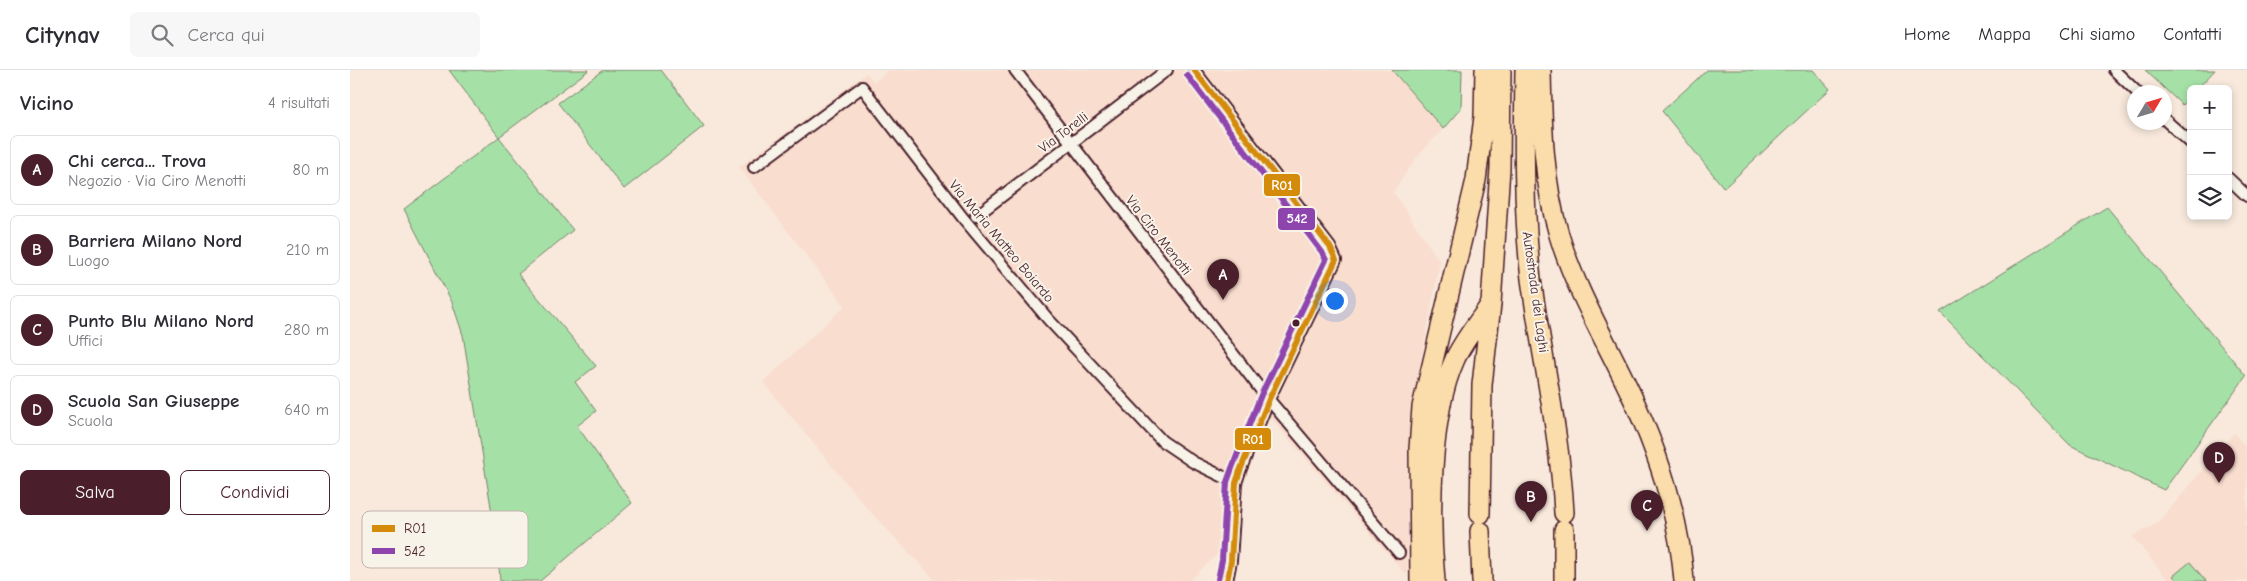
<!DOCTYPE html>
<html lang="it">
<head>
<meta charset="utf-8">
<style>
	:root { --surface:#fff; --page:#f7f7f7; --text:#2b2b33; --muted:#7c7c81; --line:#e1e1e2; --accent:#4a1f2b }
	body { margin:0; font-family:"Comic Neue",sans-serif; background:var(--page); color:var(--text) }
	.controls { position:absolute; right:15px; top:15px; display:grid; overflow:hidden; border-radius:8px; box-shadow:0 2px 8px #0003 }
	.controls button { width:45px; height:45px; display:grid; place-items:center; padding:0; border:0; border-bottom:1px solid var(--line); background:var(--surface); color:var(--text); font:25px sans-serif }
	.compass { position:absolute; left:1777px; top:15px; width:45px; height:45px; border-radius:50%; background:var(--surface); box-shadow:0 2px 8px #0003; rotate:52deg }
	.you { position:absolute; left:984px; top:230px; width:18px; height:18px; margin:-12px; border:4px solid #fff; border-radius:50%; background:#1a73e8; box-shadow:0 0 0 8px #1a73e833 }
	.badge { display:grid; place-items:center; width:32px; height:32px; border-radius:50%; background:var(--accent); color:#fff; font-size:16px; font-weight:700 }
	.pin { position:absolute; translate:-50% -41px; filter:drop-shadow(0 1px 2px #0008) }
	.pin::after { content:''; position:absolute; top:26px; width:18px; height:15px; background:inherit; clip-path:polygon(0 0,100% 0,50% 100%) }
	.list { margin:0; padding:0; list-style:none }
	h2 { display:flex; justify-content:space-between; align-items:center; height:65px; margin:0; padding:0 20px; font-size:21px }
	h2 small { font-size:16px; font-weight:400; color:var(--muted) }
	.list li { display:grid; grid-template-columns:32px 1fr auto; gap:15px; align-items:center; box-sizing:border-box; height:70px; margin:0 10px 10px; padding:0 10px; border:1px solid var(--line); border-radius:8px }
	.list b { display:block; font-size:19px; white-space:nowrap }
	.list p { margin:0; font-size:16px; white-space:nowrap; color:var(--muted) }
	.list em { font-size:16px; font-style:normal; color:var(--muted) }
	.actions { display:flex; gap:10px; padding:15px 20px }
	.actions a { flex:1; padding:11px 0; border:1px solid var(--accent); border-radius:8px; text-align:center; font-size:18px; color:var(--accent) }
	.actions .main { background:var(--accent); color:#fff }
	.icon { flex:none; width:28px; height:28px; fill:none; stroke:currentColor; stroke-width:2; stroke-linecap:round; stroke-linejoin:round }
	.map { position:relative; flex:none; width:1897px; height:511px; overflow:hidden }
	header { display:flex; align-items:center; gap:30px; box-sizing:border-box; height:70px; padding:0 25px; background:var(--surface); border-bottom:1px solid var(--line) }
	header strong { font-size:24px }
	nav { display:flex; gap:28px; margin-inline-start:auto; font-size:18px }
	.search { width:350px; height:45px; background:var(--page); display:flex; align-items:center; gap:12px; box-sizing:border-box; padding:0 18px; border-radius:8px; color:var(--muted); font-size:19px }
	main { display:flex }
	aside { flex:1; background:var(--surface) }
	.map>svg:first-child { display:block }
	.built { fill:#f9ddce }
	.green { fill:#a5e1a7; stroke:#788069 }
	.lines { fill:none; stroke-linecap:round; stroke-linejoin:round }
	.minor-casing { stroke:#4a1f2b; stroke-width:14 }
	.motorway-casing { stroke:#4a1f2b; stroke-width:22 }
	.minor { stroke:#f7f3e8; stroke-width:10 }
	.motorway { stroke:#fbddab; stroke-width:19 }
	.bus-1-casing { stroke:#f7f3e8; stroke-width:10 }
	.bus-2-casing { stroke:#f7f3e8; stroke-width:10 }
	.bus-1 { stroke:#d48b09; stroke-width:6 }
	.bus-2 { stroke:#8e44ad; stroke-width:6 }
	.bus-dot { fill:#4a1f2b; stroke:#f7f3e8; stroke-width:2 }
	.labels { text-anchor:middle; stroke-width:4; stroke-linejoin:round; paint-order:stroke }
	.street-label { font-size:14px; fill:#4a1f2b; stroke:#f7f3e8 }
	.key { fill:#f7f3e8; stroke:#c3b3af; stroke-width:1 }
	.key-label { font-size:14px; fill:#4a1f2b }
	.line-badge { stroke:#f7f3e8; stroke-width:2 }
	.badge-label { font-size:14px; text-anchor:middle; font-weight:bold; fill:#fff }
</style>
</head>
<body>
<header>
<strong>Citynav</strong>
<div class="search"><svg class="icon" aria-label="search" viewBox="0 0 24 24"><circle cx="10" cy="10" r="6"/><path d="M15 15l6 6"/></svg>Cerca qui</div>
<nav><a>Home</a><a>Mappa</a><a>Chi siamo</a><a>Contatti</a></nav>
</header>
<main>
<aside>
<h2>Vicino<small>4 risultati</small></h2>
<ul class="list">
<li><span class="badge">A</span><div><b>Chi cerca... Trova</b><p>Negozio · Via Ciro Menotti</p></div><em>80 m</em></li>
<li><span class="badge">B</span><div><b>Barriera Milano Nord</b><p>Luogo</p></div><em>210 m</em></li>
<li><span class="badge">C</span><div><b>Punto Blu Milano Nord</b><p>Uffici</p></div><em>280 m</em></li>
<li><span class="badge">D</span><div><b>Scuola San Giuseppe</b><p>Scuola</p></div><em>640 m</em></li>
</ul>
<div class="actions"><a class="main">Salva</a><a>Condividi</a></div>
</aside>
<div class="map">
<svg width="1897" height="511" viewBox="0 0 1897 511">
	<rect width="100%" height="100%" fill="#f8e9dc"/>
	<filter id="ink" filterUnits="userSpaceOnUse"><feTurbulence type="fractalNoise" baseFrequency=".02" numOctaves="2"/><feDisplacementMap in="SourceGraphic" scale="10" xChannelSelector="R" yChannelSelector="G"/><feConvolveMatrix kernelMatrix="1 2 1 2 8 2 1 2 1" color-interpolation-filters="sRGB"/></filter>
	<g filter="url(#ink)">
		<path class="built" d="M 539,0 L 1042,0 L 1093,59 L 1066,88 L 1043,122 L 1090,192 L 1059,351 L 1057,506 L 920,347 L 893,414 L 890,463 L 839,511 L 586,511 L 516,437 L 413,312 L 495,236 L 389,97 L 517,3 L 524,12 Z
			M 1884,363 L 1897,379 L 1897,448 L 1893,453 L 1897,457 L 1895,465 L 1897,467 L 1897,509 L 1895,511 L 1819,511 L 1782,466 L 1807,454 Z"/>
		<path class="green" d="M 99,0 L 239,0 L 149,67 L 223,160 L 168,204 L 246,296 L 225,312 L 246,341 L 227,356 L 282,433 L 190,511 L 150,511 L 148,480 L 113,265 L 102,232 L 54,139 L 149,67 Z
			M 253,0 L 311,0 L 354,56 L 274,119 L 208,33 Z
			M 1042,0 L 1112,0 L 1111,38 L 1093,59 Z
			M 1357,0 L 1463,0 L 1480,19 L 1374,118 L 1312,41 Z
			M 1795,0 L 1865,0 L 1847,19 L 1841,19 L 1841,25 L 1832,35 Z
			M 1757,137 L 1896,306 L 1814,420 L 1720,375 L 1590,242 Z
			M 1840,492 L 1856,511 L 1828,511 L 1823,506 Z"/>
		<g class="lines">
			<g class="minor-casing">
				<path id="minor" d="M 665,0 L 914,324 L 1049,483
					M 844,0 L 980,177 L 986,190 L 919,329 L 890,401 L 886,413 L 881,491 L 877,511
					M 1764,0 L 1787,22
					M 1814,49 L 1841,73
					M 404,97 L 512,17 L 613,148 L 698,249 L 812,371 L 843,392 L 886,413
					M 1878,108 L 1897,126
					M 626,146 L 817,0"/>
			</g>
			<g class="motorway-casing">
				<path id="motorway" d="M 1175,0 C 1174,70 1173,140 1181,209 C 1192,288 1210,364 1214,443
					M 1191,0 C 1192,56 1193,111 1209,165 C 1225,219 1255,269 1279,320 C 1307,379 1329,444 1334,511
					M 1130,444 L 1132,315 L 1141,234 L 1150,98 L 1151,0
					M 1130,461 L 1132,511
					M 1070,511 L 1069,379 L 1072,337 L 1126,110 L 1134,47 L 1135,0
					M 1085,511 C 1079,449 1079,346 1105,289 C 1114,270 1128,253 1140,235
					M 1214,511 L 1214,460"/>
			</g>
			<use href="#minor" class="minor"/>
			<use href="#motorway" class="motorway"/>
			<g class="bus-1-casing">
				<path id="bus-1" d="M 844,0 L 980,177 L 986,190 L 919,329 L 890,401 L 886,413 L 881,491 L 877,511"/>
			</g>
			<g class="bus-2-casing">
				<path id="bus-2" d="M 837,5 L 972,182 L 976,190 L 911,325 L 882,398 L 877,412 L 872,490 L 868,509"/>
			</g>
			<use href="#bus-1" class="bus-1"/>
			<use href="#bus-2" class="bus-2"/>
		</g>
	</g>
	<circle class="bus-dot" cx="946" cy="253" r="4.5"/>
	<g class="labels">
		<g class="street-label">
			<text transform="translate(713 62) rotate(-37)" y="5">Via Torelli</text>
			<text transform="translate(809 165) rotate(52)" y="5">Via Ciro Menotti</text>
			<text transform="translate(652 171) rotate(50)" y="5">Via Maria Matteo Boiardo</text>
			<text transform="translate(1186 222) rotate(82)" y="5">Autostrada dei Laghi</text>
		</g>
	</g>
	<rect x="12" y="441" width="166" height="57" rx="8" class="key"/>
	<rect x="22" y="455" width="23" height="7" fill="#d48b09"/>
	<rect x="22" y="478" width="23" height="6" fill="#8e44ad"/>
	<g class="key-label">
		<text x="54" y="463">R01</text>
		<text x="54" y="486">542</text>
	</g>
	<g class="line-badge">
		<rect x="913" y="103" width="38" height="24" rx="5" fill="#d48b09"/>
		<rect x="927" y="137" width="39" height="24" rx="5" fill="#8e44ad"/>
		<rect x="884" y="357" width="38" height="24" rx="5" fill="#d48b09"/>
	</g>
	<g class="badge-label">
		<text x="932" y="120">R01</text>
		<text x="947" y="153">542</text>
		<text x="903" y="374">R01</text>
	</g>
</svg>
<div class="controls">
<button>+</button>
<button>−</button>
<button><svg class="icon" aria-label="layers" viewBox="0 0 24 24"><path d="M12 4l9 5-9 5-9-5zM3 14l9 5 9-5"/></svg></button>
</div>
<svg class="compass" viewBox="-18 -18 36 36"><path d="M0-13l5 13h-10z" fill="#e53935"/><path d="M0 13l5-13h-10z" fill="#7c7c81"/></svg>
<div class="you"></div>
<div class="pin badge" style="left:873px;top:230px">A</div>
<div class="pin badge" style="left:1181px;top:452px">B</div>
<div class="pin badge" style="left:1297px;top:461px">C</div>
<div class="pin badge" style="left:1869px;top:413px">D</div>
</div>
</main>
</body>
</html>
